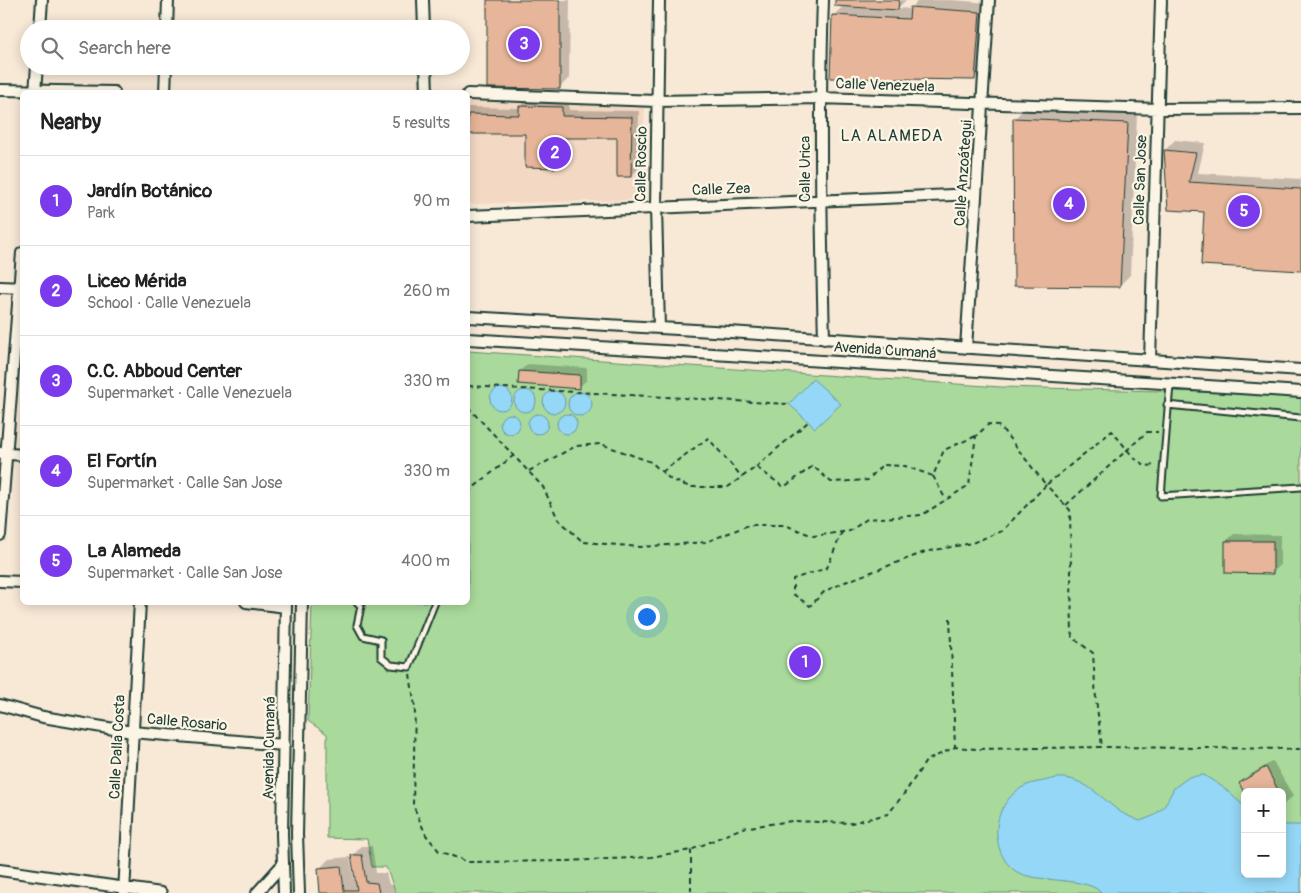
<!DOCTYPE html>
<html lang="en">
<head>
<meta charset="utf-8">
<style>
	:root { --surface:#fff; --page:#f2f2f2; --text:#222; --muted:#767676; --line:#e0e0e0; --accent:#7c3aed }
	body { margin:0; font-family:Pangolin,sans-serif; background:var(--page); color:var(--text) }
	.controls { position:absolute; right:15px; bottom:15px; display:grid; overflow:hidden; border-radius:8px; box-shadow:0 2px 12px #0003 }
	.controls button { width:45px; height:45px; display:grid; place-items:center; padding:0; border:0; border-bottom:1px solid var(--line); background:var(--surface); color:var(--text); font:25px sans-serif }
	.you { position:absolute; left:646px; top:616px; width:18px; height:18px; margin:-12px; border:4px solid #fff; border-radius:50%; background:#1a73e8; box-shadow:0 0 0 8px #1a73e833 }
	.badge { display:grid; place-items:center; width:32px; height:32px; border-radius:50%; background:var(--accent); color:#fff; font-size:16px; font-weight:700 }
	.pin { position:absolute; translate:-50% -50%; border:2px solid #fff; box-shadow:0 1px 5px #0006 }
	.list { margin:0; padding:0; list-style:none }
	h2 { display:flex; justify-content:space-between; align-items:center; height:65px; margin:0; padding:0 20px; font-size:21px }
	h2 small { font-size:16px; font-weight:400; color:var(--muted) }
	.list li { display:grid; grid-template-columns:32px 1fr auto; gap:15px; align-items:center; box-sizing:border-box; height:90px; padding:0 20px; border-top:1px solid var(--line) }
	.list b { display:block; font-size:19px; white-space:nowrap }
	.list p { margin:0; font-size:16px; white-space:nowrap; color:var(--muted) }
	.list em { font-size:16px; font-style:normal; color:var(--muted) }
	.icon { flex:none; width:28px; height:28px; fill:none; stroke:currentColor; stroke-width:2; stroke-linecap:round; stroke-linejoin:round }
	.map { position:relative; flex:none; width:1301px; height:893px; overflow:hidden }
	.search { position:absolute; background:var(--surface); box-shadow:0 2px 12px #0003; left:20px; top:20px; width:450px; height:55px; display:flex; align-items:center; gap:12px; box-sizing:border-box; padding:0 18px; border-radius:28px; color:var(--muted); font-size:19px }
	.panel { position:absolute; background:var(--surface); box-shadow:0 2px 12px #0003; left:20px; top:90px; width:450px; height:515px; border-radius:8px }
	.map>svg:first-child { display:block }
	.built { fill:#f3d9c4 }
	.green { fill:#a9da9b; stroke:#648c68; fill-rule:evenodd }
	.water { fill:#95d7f6; stroke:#6699a8 }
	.shadow { fill:#0003 }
	.building { fill:#e7b599; stroke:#1f3d34 }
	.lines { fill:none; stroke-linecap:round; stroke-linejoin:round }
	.service-casing { stroke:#1f3d34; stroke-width:9 }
	.minor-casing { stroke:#1f3d34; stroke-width:14 }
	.path { stroke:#1f3d34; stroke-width:2; stroke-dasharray:5 4; stroke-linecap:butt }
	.service { stroke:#fcf5e5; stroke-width:5 }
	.minor { stroke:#fcf5e5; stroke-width:10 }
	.labels { text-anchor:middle; stroke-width:4.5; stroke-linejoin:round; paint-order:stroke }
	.street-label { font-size:15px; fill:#1f3d34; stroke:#fcf5e5 }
	.neighbourhood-label { font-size:16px; letter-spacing:1px; fill:#1f3d34; stroke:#fcf5e5 }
</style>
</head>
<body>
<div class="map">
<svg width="1301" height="893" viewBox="0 0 1301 893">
	<rect width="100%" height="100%" fill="#f8e8d6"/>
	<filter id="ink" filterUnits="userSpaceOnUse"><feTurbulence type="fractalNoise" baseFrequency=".02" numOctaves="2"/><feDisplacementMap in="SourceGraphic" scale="10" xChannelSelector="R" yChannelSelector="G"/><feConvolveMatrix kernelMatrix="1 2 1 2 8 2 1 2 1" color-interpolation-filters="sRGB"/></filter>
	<g filter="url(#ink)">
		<path class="built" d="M 468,101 L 645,105 L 638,200 L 468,204 Z"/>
		<path class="green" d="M 468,351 L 1001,387 L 1280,394 L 1301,397 L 1301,893 L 396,893 L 386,867 L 372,867 L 367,839 L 327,838 L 327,734 L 308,721 L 312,603 L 468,602 ZM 1245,792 L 1282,792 L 1282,874 L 1245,874 Z"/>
		<path class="water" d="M 813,379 L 841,404 L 815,428 L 789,404 Z
			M490 399a11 11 0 1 1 22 0a11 11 0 1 1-22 0Z
			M514 401a11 11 0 1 1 22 0a11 11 0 1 1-22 0Z
			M543 402a11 11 0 1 1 22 0a11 11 0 1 1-22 0Z
			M568 404a12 12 0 1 1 24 0a12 12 0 1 1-24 0Z
			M528 424a10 10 0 1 1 20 0a10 10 0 1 1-20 0Z
			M500 424a10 10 0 1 1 20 0a10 10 0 1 1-20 0Z
			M557 424a10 10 0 1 1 20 0a10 10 0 1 1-20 0Z
			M 1204,775 L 1224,788 L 1245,807 L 1245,874 L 1282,874 L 1282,825 L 1301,825 L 1301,893 L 1101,893 C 1090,877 1036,883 1017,872 C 1013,870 1009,865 1006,862 C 996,847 994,828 1001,811 C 1009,795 1020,785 1038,782 C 1047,781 1055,777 1064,778 C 1086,780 1103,799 1119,811 C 1125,815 1133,818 1140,821 L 1153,816 L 1164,807 L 1174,788 L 1189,777 Z"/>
		<path class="shadow" d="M 488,0 L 570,0 L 569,78 L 559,88 Z
			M 837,0 L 906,0 L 898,8 L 911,9 L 918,0 L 952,0 L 989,3 L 985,68 L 975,78 L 833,16 L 844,5 Z
			M 527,99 L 569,100 L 569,110 L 639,111 L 638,169 L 631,176 L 619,137 L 562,137 L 562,159 L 555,167 L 526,133 L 469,132 L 468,165 L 468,107 L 520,108 Z
			M 1024,109 L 1137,114 L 1130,275 L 1120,285 L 1014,119 Z
			M 1175,140 L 1205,143 L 1198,173 L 1301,179 L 1301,270 L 1206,211 L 1169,209 L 1165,150 Z
			M 528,364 L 587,368 L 587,380 L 579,387 L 520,371 Z
			M 1234,534 L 1280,535 L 1280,565 L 1273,572 L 1226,541 Z
			M 1273,761 L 1293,796 L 1282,806 L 1282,792 L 1245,792 L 1241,783 L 1248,776 Z
			M 362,846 L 372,846 L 376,873 L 386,873 L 389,884 L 393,886 L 395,893 L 322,893 L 319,869 L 329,859 L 350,857 L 354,880 L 357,880 L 353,855 Z"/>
		<path class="building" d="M 487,0 L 560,0 L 560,89 L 487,88 Z
			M 835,0 L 899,0 L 898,10 L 835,6 Z
			M 910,7 L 980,12 L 975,80 L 830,78 L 832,15 L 909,19 Z
			M 519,106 L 562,107 L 562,116 L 632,117 L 631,177 L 617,177 L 617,138 L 556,138 L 555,168 L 525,167 L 525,134 L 468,134 L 468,114 L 519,115 Z
			M 1013,118 L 1128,123 L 1120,287 L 1014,286 Z
			M 1164,150 L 1196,153 L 1189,182 L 1301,189 L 1301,271 L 1201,265 L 1204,212 L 1168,210 Z
			M 519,371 L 580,375 L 580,389 L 518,384 Z
			M 1225,541 L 1273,541 L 1273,574 L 1225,573 Z
			M 1266,767 L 1279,792 L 1245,792 L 1245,794 L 1239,783 Z
			M 351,855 L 362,855 L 366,882 L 377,883 L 379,893 L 320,893 L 318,868 L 341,866 L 344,890 L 357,890 Z"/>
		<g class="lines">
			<g class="service-casing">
				<path id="service" d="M 1170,384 L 1161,496 L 1301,487
					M 1167,405 L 1301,418
					M 357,602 L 361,606 L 357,625 L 363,636 L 381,640 L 381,657 L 391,665 L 409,667 L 435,602"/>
			</g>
			<g class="minor-casing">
				<path id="minor" d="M 423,0 L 424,29
					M 659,0 L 656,207 L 659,328
					M 823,0 C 819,113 821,225 824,339
					M 40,29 L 42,0
					M 167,29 L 168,0
					M 426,66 L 427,92
					M 0,90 L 114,92
					M 35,92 L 37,66
					M 165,92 L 166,66
					M 468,94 L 657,101 L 820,98 L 1158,109 L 1301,108
					M 468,216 L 975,194
					M 0,287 L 22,288
					M 468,317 L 730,332 L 1301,370
					M 468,339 L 729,355 L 1301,392
					M 966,348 L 989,0
					M 1150,360 L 1161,0
					M 0,453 L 22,455
					M 0,535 L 22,253
					M 0,581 L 22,582
					M 246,602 L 286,607
					M 0,705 L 43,717 L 132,732 L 284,745
					M 0,870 L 161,893
					M 124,893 L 140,602
					M 257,893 L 283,864
					M 284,893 L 282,834 L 286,602
					M 299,893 L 297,834 L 302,602"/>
			</g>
			<path class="path" d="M 468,386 L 789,404
				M 468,407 L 543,487 L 558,519 L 583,542 L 641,547 L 706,542 L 749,525 L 785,525 L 813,536 L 850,531 L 867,519 L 922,515 L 969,485 L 976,436 L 989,424 L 997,425 L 1002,429 L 1046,485 L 1112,431 L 1134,458 L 1146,466 L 1155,465
				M 756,467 L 808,422
				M 529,471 L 576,446 L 601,444 L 651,462 L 670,479 L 690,487 L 728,487 L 756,467 L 784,487 L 813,466 L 831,482 L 868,480 L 882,465 L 905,466 L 933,476 L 944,450 L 976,436
				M 662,472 L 708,438 L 742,477
				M 933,476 L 946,500
				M 468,492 L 514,455
				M 1066,505 L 1147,432 L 1158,432
				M 842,532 L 827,568 L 793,579 L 793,594 L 810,606 L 825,591 L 845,582 L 925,552 L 972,543 L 1002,531 L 1046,485 L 1070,510 L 1072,637 L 1093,653 L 1096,699 L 1102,747
				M 950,618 L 955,747
				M 410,674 L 415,707 L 413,805 L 426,835 L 439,851 L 468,862 L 568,861 L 651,857 L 691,850 L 742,828 L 792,821 L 851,823 L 888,814 L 904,794 L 926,761 L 955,747 L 977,749 L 1102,747 L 1301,749
				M 691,850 L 691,893"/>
			<use href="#service" class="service"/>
			<use href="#minor" class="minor"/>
		</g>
	</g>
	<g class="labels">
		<g class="street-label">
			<text transform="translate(885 85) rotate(2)" y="5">Calle Venezuela</text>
			<text transform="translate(641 164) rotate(-89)" y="5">Calle Roscio</text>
			<text transform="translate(805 169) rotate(-90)" y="5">Calle Urica</text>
			<text transform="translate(963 173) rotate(-86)" y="5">Calle Anzoátegui</text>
			<text transform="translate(1140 180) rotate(-88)" y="5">Calle San Jose</text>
			<text transform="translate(721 189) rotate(-2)" y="5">Calle Zea</text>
			<text transform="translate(885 350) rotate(4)" y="5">Avenida Cumaná</text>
			<text transform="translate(187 722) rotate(5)" y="5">Calle Rosario</text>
			<text transform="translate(117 747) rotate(-87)" y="5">Calle Dalla Costa</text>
			<text transform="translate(269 748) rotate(-89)" y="5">Avenida Cumaná</text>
		</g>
		<g class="neighbourhood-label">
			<text x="892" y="141">LA ALAMEDA</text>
		</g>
	</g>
</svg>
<div class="controls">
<button>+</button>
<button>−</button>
</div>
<div class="you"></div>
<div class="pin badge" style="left:805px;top:662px">1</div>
<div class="pin badge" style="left:555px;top:153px">2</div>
<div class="pin badge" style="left:524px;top:44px">3</div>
<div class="pin badge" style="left:1069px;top:204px">4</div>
<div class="pin badge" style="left:1244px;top:211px">5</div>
<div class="search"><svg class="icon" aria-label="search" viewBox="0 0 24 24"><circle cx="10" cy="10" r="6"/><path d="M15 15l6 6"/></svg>Search here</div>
<section class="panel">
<h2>Nearby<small>5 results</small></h2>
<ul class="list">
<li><span class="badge">1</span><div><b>Jardín Botánico</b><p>Park</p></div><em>90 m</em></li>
<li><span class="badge">2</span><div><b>Liceo Mérida</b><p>School · Calle Venezuela</p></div><em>260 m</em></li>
<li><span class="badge">3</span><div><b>C.C. Abboud Center</b><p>Supermarket · Calle Venezuela</p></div><em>330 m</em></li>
<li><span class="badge">4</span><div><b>El Fortín</b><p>Supermarket · Calle San Jose</p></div><em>330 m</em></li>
<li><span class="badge">5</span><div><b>La Alameda</b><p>Supermarket · Calle San Jose</p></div><em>400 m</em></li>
</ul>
</section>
</div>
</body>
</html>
